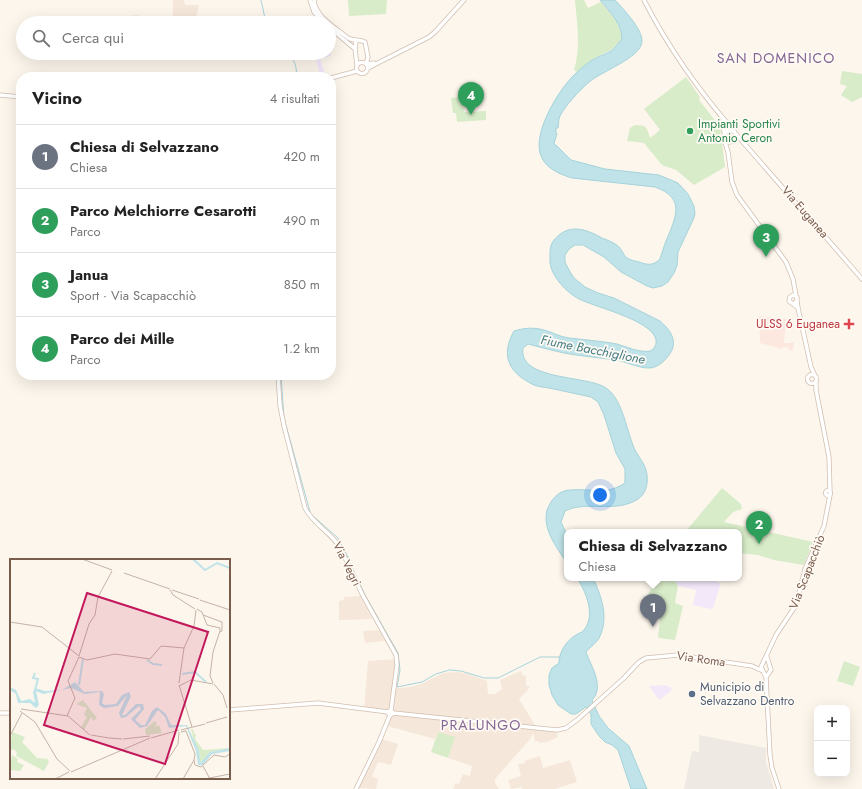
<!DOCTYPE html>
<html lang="it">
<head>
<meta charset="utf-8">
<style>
	:root { --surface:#fff; --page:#f2f2f2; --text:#222; --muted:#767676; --line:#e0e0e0; --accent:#e76f51 }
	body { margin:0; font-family:Jost,sans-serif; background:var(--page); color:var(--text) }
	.controls { position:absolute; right:12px; bottom:12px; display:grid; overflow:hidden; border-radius:8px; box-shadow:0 4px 16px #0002 }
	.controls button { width:36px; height:36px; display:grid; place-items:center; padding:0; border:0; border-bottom:1px solid var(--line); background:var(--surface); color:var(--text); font:20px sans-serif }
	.you { position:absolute; left:600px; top:495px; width:14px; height:14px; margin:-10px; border:3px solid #fff; border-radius:50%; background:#1a73e8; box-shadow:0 0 0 6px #1a73e833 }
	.badge { display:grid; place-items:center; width:26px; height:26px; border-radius:50%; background:var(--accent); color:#fff; font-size:13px; font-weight:700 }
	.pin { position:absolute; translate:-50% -33px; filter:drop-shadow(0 1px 2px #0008) }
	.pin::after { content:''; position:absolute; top:21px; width:14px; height:12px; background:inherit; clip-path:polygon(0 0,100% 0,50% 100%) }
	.popup { position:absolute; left:564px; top:529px; width:178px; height:52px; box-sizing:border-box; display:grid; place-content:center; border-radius:8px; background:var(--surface); filter:drop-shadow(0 1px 3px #0005); font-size:13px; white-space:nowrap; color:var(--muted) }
	.popup b { font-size:15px; color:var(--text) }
	.popup::after { content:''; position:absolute; left:50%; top:100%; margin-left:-8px; border:8px solid transparent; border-top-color:var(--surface) }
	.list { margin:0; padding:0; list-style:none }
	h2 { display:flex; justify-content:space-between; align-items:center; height:52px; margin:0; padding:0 16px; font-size:17px }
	h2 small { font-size:13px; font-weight:400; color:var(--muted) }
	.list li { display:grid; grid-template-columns:26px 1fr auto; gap:12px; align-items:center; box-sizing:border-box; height:64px; padding:0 16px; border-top:1px solid var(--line) }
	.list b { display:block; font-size:15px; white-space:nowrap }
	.list p { margin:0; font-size:13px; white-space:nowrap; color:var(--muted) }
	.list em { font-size:13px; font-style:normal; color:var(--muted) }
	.icon { flex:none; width:22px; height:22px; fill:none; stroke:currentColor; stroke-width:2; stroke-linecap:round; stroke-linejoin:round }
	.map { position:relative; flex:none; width:862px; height:789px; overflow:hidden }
	.search { position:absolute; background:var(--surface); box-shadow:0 4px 16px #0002; left:16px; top:16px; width:320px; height:44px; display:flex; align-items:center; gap:10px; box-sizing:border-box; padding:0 14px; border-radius:22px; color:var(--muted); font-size:15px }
	.panel { position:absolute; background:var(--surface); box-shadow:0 4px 16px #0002; left:16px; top:72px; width:320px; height:308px; border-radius:16px }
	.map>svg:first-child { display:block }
	.residential { fill:#f5e8da }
	.commercial { fill:#fde8e0 }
	.industrial { fill:#efe9e4 }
	.education { fill:#f3e8fa }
	.green { fill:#d8ecc9 }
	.water { fill:#bfe3e8; stroke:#a5d3da }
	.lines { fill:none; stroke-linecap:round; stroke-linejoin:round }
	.stream { stroke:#a5d3da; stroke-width:1 }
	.tertiary-casing { stroke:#d1beb0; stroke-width:5 }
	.tertiary { stroke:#fff; stroke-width:3.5 }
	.leisure-dot { fill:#2e9e5b; stroke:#fffaf3; stroke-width:1.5 }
	.health-dot { fill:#e0444e; stroke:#fffaf3; stroke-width:1.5 }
	.service-dot { fill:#5c6f8a; stroke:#fffaf3; stroke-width:1.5 }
	.labels { text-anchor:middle; stroke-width:3.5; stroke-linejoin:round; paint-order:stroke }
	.leisure-label { font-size:12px; fill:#27864d; stroke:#fffaf3; text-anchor:start }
	.street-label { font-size:12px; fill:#7a5c4d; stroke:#fffaf3 }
	.health-label { font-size:12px; fill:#be3a42; stroke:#fffaf3; text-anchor:end }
	.service-label { font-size:12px; fill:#4e5e75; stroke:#fffaf3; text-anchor:start }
	.water-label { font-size:13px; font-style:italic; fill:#437c86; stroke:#fffaf3 }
	.quarter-label { font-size:14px; letter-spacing:1px; fill:#846695; stroke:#fffaf3 }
	.inset-river { fill:none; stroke:#bfe3e8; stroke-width:2 }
	.inset-road { fill:none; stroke:#c5b3a7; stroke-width:1 }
	.view { fill:#c2185b; fill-opacity:0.15; stroke:#c2185b; stroke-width:2 }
	.inset-edge { fill:none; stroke:#7a5c4d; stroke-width:2 }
</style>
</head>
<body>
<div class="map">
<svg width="862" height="789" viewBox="0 0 862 789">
	<rect width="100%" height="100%" fill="#fdf6ec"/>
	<path class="residential" d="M 173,0 L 184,0 L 185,5 L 199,5 L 195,23 L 173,23 Z
		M 139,15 L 141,23 L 106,23 L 105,18 Z
		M 360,596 L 372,619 L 339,620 L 339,601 L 344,600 L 344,597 Z
		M 379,630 L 385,641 L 365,643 L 363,631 Z
		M 398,659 L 395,687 L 399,688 L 411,687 L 421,684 L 443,673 L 458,672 L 468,674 L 487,681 L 488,694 L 495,694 L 502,689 L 500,680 L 521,671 L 523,676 L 526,675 L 526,686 L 530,686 L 527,691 L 519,699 L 535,725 L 536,727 L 555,728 L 558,737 L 547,742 L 540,743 L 539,742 L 535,741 L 533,733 L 530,739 L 495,779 L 495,783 L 499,789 L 453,789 L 455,783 L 459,784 L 463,774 L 470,776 L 472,766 L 448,758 L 454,738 L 438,732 L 435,739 L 391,727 L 385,724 L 387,718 L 386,714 L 364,710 L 368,661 Z
		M 379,738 L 398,744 L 391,765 L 378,762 L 372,777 L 378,779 L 376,789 L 354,788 Z
		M 540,756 L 543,768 L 570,760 L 577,782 L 555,789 L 522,789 L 522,787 L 511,789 L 508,780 L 521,776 L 518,764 L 525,763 L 524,761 Z"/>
	<path class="commercial" d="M 759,316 L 786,319 L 784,343 L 791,343 L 791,342 L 794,342 L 793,351 L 789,350 L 789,348 L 783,347 L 782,349 L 760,343 Z"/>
	<path class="industrial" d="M 699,735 L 766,748 L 766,762 L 774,789 L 684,789 L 692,751 L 699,752 Z"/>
	<path class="education" d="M 329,48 L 331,56 L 320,59 L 325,74 L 320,76 L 316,59 L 314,59 L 313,53 L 329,53 Z
		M 676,578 L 717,578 L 717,582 L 720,583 L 720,586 L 713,608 L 711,609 L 693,605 L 696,590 L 678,586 L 675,580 Z
		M 665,685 L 672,688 L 670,692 L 659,700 L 649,686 Z"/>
	<path class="green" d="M 348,0 L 387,0 L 386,14 L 349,16 Z
		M 575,0 L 584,0 L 588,8 L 601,2 C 610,13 621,24 622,39 L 611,50 L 593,59 L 577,72 L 574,70 C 581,47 577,24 575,0 Z
		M 842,71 L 862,74 L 862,97 L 852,102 L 841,95 L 847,86 L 840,84 Z
		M 686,77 L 700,97 L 699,100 L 721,128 L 720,138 L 722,142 L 725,167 L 694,185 L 676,170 L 662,165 L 644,143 L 627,141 L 630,128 L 635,125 L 644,126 L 647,129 L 650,138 L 660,130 L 644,109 Z
		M 462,97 L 464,112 L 486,111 L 486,120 L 457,122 L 456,113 L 453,113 L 451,98 Z
		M 722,488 L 741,504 L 742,509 L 733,512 L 724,522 L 813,542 L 804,565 L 774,560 L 758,555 L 739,553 L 739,532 L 686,531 Z
		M 657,578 L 676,578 L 675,580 L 678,586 L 675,603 L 683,606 L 675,640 L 659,638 L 658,636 L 661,613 L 642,606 Z
		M 844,661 L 860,667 L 853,686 L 837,681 Z
		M 438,732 L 455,737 L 448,758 L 431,752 Z"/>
	<path class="water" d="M 600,0 L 615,0 C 623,9 642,28 642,41 C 642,58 599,72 588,83 C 579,91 565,106 560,116 C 558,121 559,123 558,128 L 556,128 L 556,133 L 557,134 L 554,143 L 555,145 L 557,146 L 571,160 L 605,169 L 659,175 L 678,183 L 688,194 L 694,206 L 695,214 L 693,220 L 678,252 L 677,266 L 674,273 L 668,282 L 662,286 L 653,288 L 647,286 L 621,272 L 604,257 L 583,245 L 575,245 L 569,249 L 565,255 L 565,262 L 569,270 L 574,278 L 585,287 L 598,293 L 614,298 L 660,321 C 668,328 677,338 672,350 C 668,358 659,368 649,368 C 638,368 627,362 616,360 C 603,358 589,357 576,355 C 560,353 544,348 528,344 L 523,348 C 518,381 588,375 606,388 C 623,399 627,433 635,450 C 640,459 646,465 647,475 C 648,484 646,494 638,499 C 615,514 587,500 565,511 L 561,522 L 567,535 L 567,563 C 557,548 542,529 547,510 C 548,507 550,504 551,502 C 556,494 563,490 571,490 C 593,488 605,496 625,483 L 625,469 L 616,453 L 604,415 L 598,402 L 591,397 C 577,394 563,391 549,388 C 544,387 539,387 534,385 C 509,373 500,356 514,331 C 524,328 533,327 544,330 C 552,332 560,337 569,338 C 586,340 602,341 617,344 C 627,347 640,353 650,351 C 653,350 655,347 656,344 C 661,322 594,307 579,299 C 566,292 551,276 550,262 C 550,253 549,245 555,239 C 569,223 586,229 602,238 C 607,240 613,242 618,246 C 622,249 623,255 627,258 C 630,260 635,261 639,262 C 648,265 653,266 660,259 C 662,253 664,246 666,241 C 676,217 686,198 655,187 L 572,178 C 559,174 544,168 540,153 C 534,131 558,91 573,76 C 579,70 587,63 594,59 C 600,56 606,54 611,51 C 615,48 618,43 622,39 C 622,24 610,12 600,0 Z
		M 577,578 L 593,578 C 601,595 609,617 600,636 C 598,642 590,647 586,652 C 591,666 605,687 592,700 L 599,716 L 608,728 L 629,746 L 647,789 L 631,789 L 618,750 L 612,745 L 605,742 L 599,736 L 591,724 L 591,714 L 586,707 L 576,714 L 571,714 L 558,705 L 552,695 L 549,685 L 549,675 L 552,668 L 559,663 C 559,652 566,641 576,635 C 578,633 582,633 584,630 C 596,615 586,592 577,578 Z"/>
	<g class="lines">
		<path class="stream" d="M 261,0 L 266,23
			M 286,53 C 296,59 296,67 297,77
			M 281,375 L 284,418 L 310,512
			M 313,516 L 338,538 L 350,561
			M 352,567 L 365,595 L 398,653 L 400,670 L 397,687 L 422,682 L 436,674 L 449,670 L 461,671 L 484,678 L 498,678 L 540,657 L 560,657"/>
		<g class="tertiary-casing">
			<path id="tertiary" d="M 310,0 L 314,12 L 324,23
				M 314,0 C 315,17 336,28 348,38 C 353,41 359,39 365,42 L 368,57 L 366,64 L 374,63
				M 644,0 C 668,47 699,91 734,131
				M 329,27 L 355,49
				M 356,41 L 355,49 L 357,65
				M356.5 68a5.5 5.5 0 1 1 11 0a5.5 5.5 0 1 1-11 0Z
				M 368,68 L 429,37 L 435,32 L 464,0
				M 331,78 L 357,71
				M 0,95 L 21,97
				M 723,120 L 724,132
				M724 136a6 6 0 1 1 12 0a6 6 0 1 1-12 0Z
				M 736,134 L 862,279
				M 724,139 L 728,152 L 732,182 L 737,195 L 786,262 L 793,279 L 796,296
				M 797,300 L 798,308 L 811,367 L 815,376
				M 793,304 L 795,303 L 797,300 L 797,297 L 793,295 L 790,297 L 789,301 L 797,307
				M807.5 379a4.5 4.5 0 1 1 9 0a4.5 4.5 0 1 1-9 0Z
				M 278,375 L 280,406 L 284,426 L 305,508 C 313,524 330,532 340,547 L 362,594 L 396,655 L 397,665 L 391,710
				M 816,381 L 816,390 L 829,457 L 830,492
				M825.5 493a2.5 2.5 0 1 1 5 0a2.5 2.5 0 1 1-5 0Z
				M 766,677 L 771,670 L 767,657
				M 229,710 L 318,703 L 388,712
				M 0,713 L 11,713
				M 393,713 L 391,715 L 388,713 L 389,711 L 391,710 L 393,713 L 557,730 L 566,728 L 577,720 L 624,678 L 639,662 L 646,658 L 678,655 L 752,666 L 763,671
				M 356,789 L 379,742 L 390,715
				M 779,789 L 772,768 L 770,755 L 766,677 L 761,667 L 776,635 L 796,605 L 805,569 L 824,526 L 830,495"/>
		</g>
		<use href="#tertiary" class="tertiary"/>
	</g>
	<circle class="leisure-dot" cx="690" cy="131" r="4"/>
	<path class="health-dot" d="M847 318h4v4h4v4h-4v4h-4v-4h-4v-4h4z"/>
	<circle class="service-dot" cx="692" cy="694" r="4"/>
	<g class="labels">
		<g class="leisure-label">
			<text x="698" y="128">Impianti Sportivi<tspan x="698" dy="14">Antonio Ceron</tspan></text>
		</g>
		<g class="street-label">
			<text transform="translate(805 212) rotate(49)" y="4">Via Euganea</text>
			<text transform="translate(347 564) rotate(63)" y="4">Via Vegri</text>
			<text transform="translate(807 572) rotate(-69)" y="4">Via Scapacchiò</text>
			<text transform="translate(701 659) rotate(8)" y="4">Via Roma</text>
		</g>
		<g class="health-label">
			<text x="840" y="328">ULSS 6 Euganea</text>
		</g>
		<g class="service-label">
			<text x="700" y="691">Municipio di<tspan x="700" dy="14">Selvazzano Dentro</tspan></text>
		</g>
		<g class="water-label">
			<text transform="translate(593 349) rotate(11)" y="5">Fiume Bacchiglione</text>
		</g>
		<g class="quarter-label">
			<text x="776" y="63">SAN DOMENICO</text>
			<text x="481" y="730">PRALUNGO</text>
		</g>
	</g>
	<g transform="translate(10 559)">
		<rect width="220" height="220" fill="#fdf6ec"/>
		<path d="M 73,141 L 87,159 L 83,162 L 81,158 L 74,171 L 71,168 L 77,158 L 74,156 L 77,149 L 66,145 ZM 145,162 L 147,164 L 145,168 L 149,166 L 152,174 L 136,176 L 135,170 ZM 181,170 L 183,170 L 184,175 L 186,175 L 185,180 L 193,191 L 220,189 L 200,193 L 190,204 ZM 2,173 L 15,178 L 12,183 L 27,199 L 37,200 L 39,203 L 34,212 L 6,197 L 7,194 L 5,191 L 2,190 L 0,193 ZM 2,196 L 8,200 L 7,203 L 14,206 L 10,212 L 0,211 Z" fill="#d8ecc9"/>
		<path d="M 65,123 L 74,133 L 92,132 L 94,135 L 92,144 L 95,146 L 106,145 L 112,136 L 119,133 L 121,137 L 112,156 L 115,156 L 126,145 L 133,145 L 134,150 L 125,161 L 131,166 L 135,166 L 142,152 L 147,148 L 156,155 L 161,166 L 177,166 L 189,192 L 190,204 L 200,193 L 220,189 L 220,192 L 202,195 L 193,206 L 188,206 L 186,192 L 176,167 L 159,169 L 155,158 L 148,151 L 137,167 L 130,169 L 121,160 L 131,150 L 129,147 L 116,158 L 111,159 L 109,154 L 117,136 L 108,147 L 94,149 L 89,146 L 90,133 L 75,135 L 61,129 L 33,135 L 26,132 L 29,146 L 26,149 L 20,144 L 8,144 L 6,135 L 0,131 L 0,128 L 6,131 L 11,142 L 20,140 L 25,144 L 23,133 L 25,129 L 35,132 L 52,131 Z" fill="#bfe3e8"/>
		<path class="inset-river" d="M 183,0 L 195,11 L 207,4 L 220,9M 137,101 L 143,105 L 152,106M 25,114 L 23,119 L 28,120 L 25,131M 172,115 L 185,113 L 196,123M 69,126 L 73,100"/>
		<path class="inset-road" d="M 72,0 L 102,11M 114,14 L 160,30M 160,31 L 163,36 L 185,50M 162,31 L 189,40M 190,41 L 220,51M 187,50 L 192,53 L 197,66 L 210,69 L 210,72M 193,56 L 212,63 L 212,72 L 210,73M 0,63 L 32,68 L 69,97M 69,97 L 79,65 L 85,56 L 88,38 L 102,12M 69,98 L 77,101 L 105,95 L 140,100 L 151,87 L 174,89M 169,124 L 174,89 L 184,67 L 186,51M 203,124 L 200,117 L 203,93 L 210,72M 204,125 L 213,136 L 217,149M 169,126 L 182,168M 169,127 L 181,121 L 203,125M 11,150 L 58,157M 10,152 L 25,163 L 47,200 L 60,212M 57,157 L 65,139 L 58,122 L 69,98M 58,157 L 80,176M 196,164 L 217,158M 171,171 L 195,165M 171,173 L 176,172 L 185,195 L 184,201 L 173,220M 81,176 L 99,179M 0,177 L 12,154M 99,179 L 112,180M 141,179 L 169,171M 113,180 L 140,177M 184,201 L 185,206 L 191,208 L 204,196 L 215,198 L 220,195M 193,207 L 200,220M 61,213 L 140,179M 45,220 L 59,213M 145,220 L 168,185 L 169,173M 194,220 L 220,215"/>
		<path class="view" d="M 77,34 L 198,73 L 155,205 L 34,166 Z"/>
		<rect width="220" height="220" class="inset-edge"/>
	</g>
</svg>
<div class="controls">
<button>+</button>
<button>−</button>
</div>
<div class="you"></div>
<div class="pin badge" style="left:653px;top:627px;background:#6b7280">1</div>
<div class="popup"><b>Chiesa di Selvazzano</b>Chiesa</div>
<div class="pin badge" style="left:759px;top:544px;background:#2e9e5b">2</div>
<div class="pin badge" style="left:766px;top:257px;background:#2e9e5b">3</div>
<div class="pin badge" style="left:471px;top:115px;background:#2e9e5b">4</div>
<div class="search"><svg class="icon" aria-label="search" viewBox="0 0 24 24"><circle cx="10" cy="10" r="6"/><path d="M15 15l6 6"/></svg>Cerca qui</div>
<section class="panel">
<h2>Vicino<small>4 risultati</small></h2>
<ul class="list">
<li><span class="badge" style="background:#6b7280">1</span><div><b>Chiesa di Selvazzano</b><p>Chiesa</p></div><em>420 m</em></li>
<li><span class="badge" style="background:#2e9e5b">2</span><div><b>Parco Melchiorre Cesarotti</b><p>Parco</p></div><em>490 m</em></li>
<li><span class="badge" style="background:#2e9e5b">3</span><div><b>Janua</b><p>Sport · Via Scapacchiò</p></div><em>850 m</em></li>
<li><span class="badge" style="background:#2e9e5b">4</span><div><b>Parco dei Mille</b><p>Parco</p></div><em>1.2 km</em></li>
</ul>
</section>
</div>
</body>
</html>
